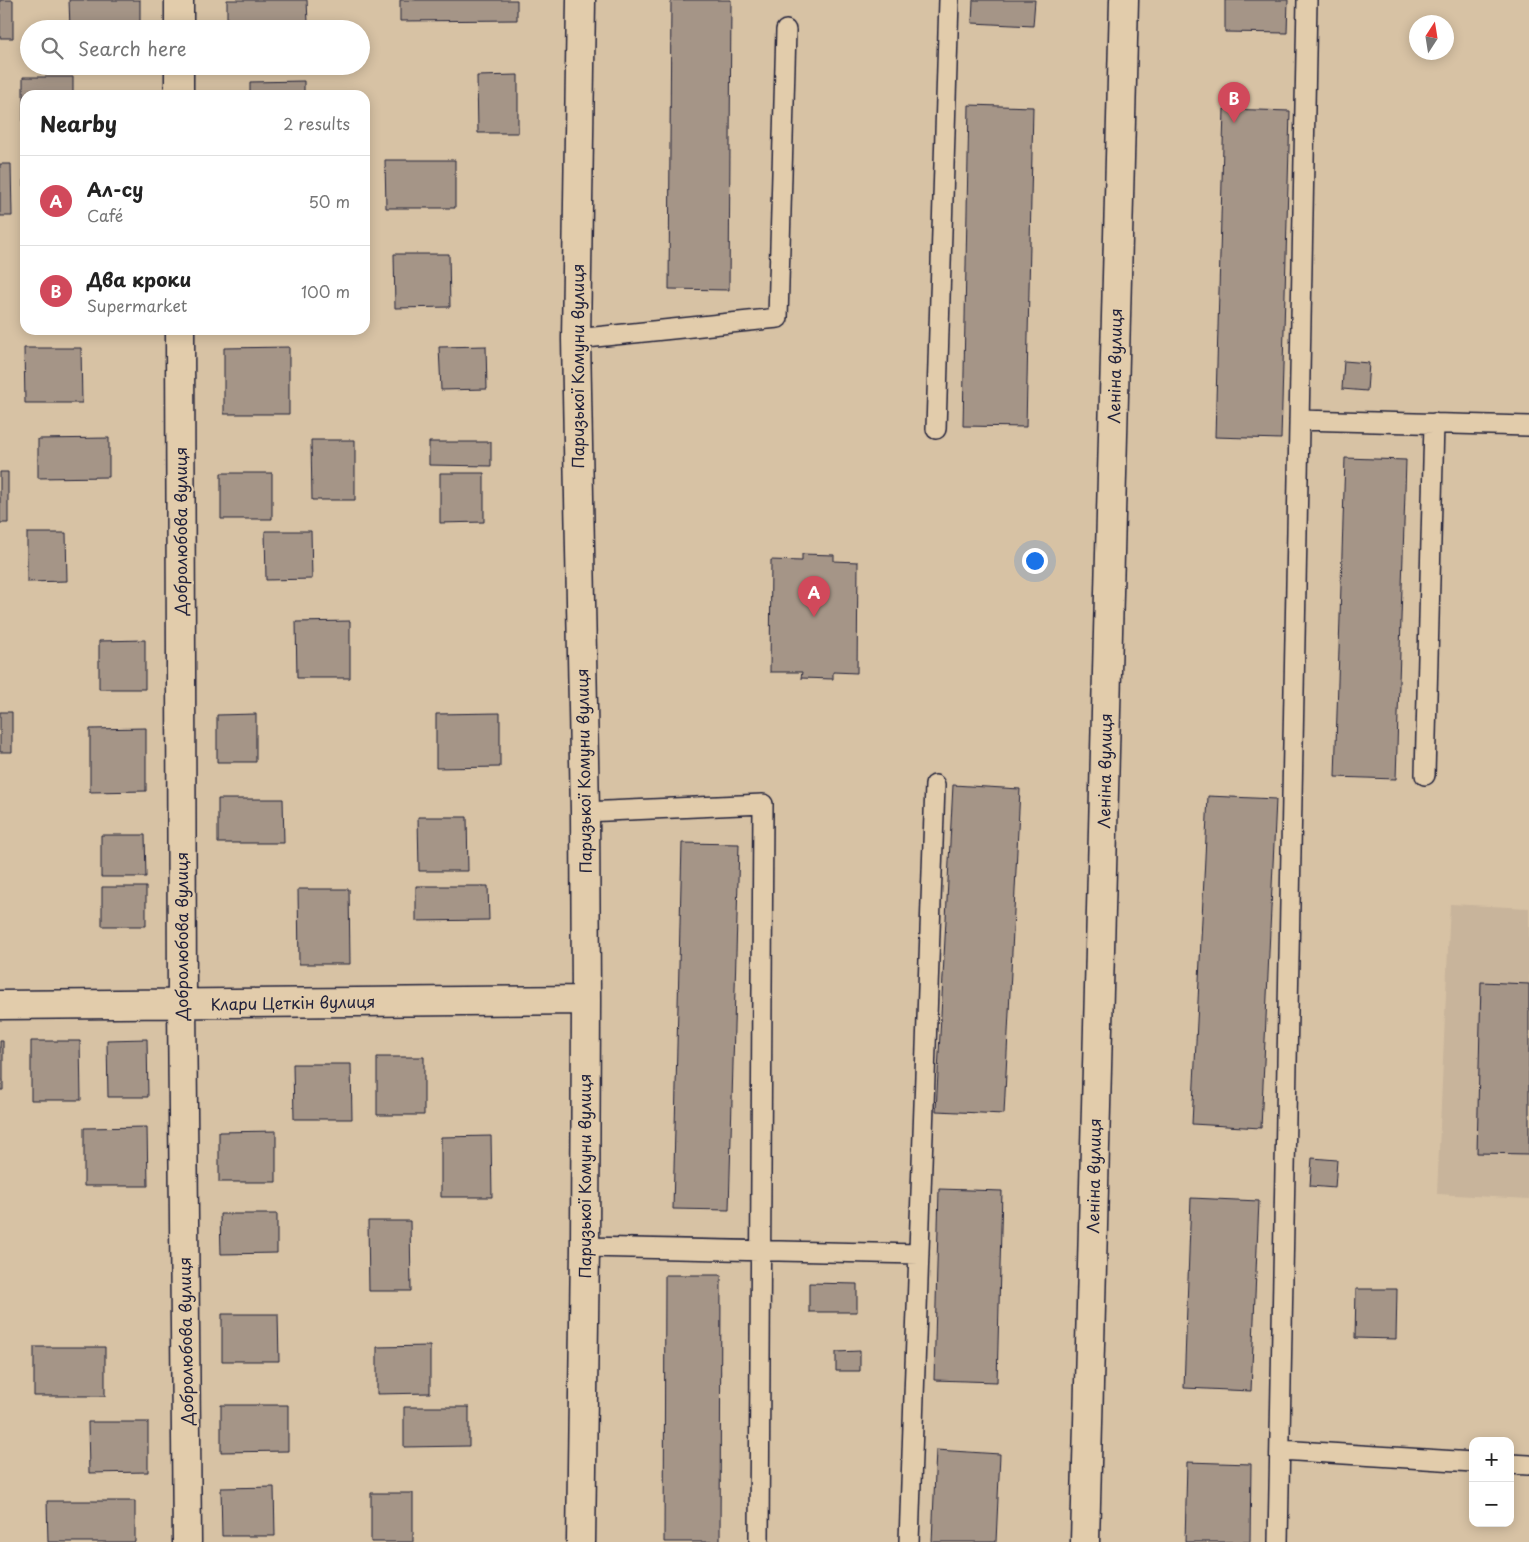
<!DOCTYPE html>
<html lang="en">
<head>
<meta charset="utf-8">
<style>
	:root { --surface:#fff; --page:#f6f6f6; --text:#222; --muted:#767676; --line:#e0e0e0; --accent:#d1495b }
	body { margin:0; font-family:"Playpen Sans",sans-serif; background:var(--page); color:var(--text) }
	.controls { position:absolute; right:15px; bottom:15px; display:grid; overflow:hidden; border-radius:10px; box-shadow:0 2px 12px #0003 }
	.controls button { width:45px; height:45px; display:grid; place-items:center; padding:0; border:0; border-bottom:1px solid var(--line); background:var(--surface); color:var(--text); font:25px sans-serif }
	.compass { position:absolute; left:1409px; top:15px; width:45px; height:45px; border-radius:50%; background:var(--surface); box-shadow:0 2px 12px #0003; rotate:12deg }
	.you { position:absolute; left:1034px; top:560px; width:18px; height:18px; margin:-12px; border:4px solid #fff; border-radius:50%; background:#1a73e8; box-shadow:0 0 0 8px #1a73e833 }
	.badge { display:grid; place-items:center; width:32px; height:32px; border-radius:50%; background:var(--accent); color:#fff; font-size:16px; font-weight:700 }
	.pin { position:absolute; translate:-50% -41px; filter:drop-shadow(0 1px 2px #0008) }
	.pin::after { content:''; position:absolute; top:26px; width:18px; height:15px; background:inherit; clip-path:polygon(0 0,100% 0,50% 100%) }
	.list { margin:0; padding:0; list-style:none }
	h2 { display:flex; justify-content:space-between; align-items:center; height:65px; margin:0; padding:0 20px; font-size:21px }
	h2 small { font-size:16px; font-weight:400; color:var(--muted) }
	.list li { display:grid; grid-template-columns:32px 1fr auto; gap:15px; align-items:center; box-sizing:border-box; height:90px; padding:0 20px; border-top:1px solid var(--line) }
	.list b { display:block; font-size:19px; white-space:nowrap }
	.list p { margin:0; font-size:16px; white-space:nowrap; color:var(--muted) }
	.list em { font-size:16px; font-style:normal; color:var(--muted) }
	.icon { flex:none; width:28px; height:28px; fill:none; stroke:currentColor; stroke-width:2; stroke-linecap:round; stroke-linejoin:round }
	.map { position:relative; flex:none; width:1529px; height:1542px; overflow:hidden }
	.search { position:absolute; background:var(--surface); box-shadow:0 2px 12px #0003; left:20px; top:20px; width:350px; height:55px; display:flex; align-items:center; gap:12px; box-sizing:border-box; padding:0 18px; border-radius:28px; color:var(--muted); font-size:19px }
	.panel { position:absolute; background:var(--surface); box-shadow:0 2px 12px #0003; left:20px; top:90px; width:350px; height:245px; border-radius:15px }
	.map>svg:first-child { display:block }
	.built { fill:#c8b49b }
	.building { fill:#a59587; stroke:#22223b }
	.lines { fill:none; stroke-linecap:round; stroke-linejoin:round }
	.service-casing { stroke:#22223b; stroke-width:22 }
	.minor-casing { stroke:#22223b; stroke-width:31 }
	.secondary-casing { stroke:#22223b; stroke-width:31 }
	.service { stroke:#e2ccab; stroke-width:19 }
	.minor { stroke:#e2ccab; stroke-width:28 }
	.secondary { stroke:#e2ccab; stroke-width:28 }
	.labels { text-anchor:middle; stroke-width:4.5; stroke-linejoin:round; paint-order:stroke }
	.street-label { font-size:16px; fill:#22223b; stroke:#e2ccab }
</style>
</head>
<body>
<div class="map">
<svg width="1529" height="1542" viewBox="0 0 1529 1542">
	<rect width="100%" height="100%" fill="#d7c2a4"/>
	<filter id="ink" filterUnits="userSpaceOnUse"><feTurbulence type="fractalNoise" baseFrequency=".02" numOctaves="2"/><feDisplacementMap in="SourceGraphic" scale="10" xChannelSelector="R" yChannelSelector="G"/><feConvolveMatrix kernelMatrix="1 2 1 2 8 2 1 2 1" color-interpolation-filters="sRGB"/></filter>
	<g filter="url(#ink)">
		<path class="built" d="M 1450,904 L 1529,908 L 1529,1199 L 1437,1194 Z"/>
		<path class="building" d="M 0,0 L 13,0 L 13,38 L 0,38 Z
			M 69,0 L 140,0 L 140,29 L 70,29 Z
			M 227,0 L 307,0 L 308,23 L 227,24 Z
			M 400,0 L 517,0 L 517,20 L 400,21 Z
			M 671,0 L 731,0 L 729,290 L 669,289 Z
			M 973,0 L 1035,0 L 1033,26 L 972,23 Z
			M 1225,0 L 1288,0 L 1287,33 L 1225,32 Z
			M 518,75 L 518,133 L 478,133 L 477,76 Z
			M 23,77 L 73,77 L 73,95 L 25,95 L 25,145 L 23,145 Z
			M 304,81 L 304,95 L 250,95 L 250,82 Z
			M 969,105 L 1033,107 L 1026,427 L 963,426 Z
			M 1224,109 L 1290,111 L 1281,439 L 1215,437 Z
			M 24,160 L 25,160 L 25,223 L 24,223 Z
			M 385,160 L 455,160 L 455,208 L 386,208 Z
			M 0,164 L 11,164 L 12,216 L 0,216 Z
			M 394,254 L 449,254 L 450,307 L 395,308 Z
			M 486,346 L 487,389 L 441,390 L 439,347 Z
			M 289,347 L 289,414 L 224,414 L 224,348 Z
			M 24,348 L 81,348 L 82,403 L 25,403 Z
			M 1344,361 L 1369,363 L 1367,391 L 1342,389 Z
			M 109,438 L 109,477 L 38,478 L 38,439 Z
			M 311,440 L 355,440 L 355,500 L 312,500 Z
			M 429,442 L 491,442 L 491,466 L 429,465 Z
			M 1345,458 L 1406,460 L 1396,779 L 1335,777 Z
			M 0,472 L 8,472 L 8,523 L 0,523 Z
			M 221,473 L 272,473 L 272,519 L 221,519 Z
			M 440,473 L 484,473 L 484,522 L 440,523 Z
			M 265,531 L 311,531 L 312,579 L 266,580 Z
			M 27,533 L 66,533 L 67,581 L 27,582 Z
			M 802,554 L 834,555 L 834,561 L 858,562 L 857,673 L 833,672 L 833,679 L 801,678 L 802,672 L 770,672 L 771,560 L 802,561 Z
			M 350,621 L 350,678 L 297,678 L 296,622 Z
			M 145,640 L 145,689 L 99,689 L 99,641 Z
			M 0,712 L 12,712 L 12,752 L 0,752 Z
			M 500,713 L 500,767 L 436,768 L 436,714 Z
			M 256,714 L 256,762 L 217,762 L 217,715 Z
			M 146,728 L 146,791 L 90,792 L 90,729 Z
			M 953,785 L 1020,789 L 1004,1114 L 936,1111 Z
			M 1208,796 L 1276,799 L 1261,1128 L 1192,1124 Z
			M 218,799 L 283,799 L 284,843 L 218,843 Z
			M 418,817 L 467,817 L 468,871 L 419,871 Z
			M 101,835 L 145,835 L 146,877 L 101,877 Z
			M 682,843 L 739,844 L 729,1210 L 673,1209 Z
			M 416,886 L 488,886 L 489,920 L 416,921 Z
			M 102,887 L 146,887 L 146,926 L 102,926 Z
			M 298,889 L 349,889 L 350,964 L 299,964 Z
			M 1481,982 L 1529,984 L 1529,1154 L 1477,1153 Z
			M 147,1039 L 148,1097 L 108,1097 L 107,1040 Z
			M 0,1041 L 3,1041 L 3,1090 L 0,1090 Z
			M 31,1041 L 80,1041 L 81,1100 L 31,1100 Z
			M 377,1057 L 424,1057 L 424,1115 L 377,1115 Z
			M 293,1064 L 351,1064 L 352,1119 L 294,1119 Z
			M 147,1127 L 148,1186 L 84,1186 L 84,1128 Z
			M 276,1131 L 276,1182 L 219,1182 L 219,1132 Z
			M 491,1136 L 492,1197 L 441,1197 L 441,1137 Z
			M 1312,1158 L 1337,1160 L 1335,1188 L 1310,1186 Z
			M 939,1189 L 1002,1191 L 997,1382 L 934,1380 Z
			M 1191,1198 L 1259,1201 L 1251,1391 L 1184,1388 Z
			M 220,1214 L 277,1214 L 277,1253 L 221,1254 Z
			M 368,1221 L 410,1221 L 411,1291 L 369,1291 Z
			M 665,1275 L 721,1275 L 720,1542 L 664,1542 Z
			M 809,1283 L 857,1284 L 857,1312 L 809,1312 Z
			M 1356,1289 L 1397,1289 L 1396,1339 L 1355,1338 Z
			M 222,1314 L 278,1314 L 279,1361 L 222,1361 Z
			M 430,1346 L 430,1393 L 377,1394 L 377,1347 Z
			M 34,1347 L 105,1347 L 105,1396 L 34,1396 Z
			M 860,1351 L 860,1371 L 836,1371 L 836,1352 Z
			M 221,1405 L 288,1405 L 288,1451 L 221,1452 Z
			M 404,1407 L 469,1407 L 469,1446 L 404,1447 Z
			M 88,1422 L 148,1422 L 148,1472 L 89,1473 Z
			M 936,1450 L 1000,1454 L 996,1542 L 932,1542 Z
			M 1187,1462 L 1251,1464 L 1250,1542 L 1185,1542 Z
			M 274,1487 L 275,1536 L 222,1536 L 221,1488 Z
			M 371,1493 L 413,1493 L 413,1542 L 371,1542 Z
			M 47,1501 L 135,1501 L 135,1542 L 48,1542 Z"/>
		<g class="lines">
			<g class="service-casing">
				<path id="service" d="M 576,339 L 778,318 L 786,30
					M 1299,420 L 1529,426
					M 936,429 L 949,0
					M 1425,775 L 1434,423
					M 585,812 L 763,804 L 759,1542
					M 585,1247 L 919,1254
					M 1280,1450 L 1473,1462
					M 1510,1464 L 1529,1465
					M 909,1542 L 935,785
					M 1278,1542 L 1307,0"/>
			</g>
			<g class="minor-casing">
				<path id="minor" d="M 179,0 L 179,29
					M 179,66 L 179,95
					M 180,330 L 182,1004 L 187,1542
					M 0,1005 L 586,1000
					M 581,1542 L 585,1247 L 586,1000 L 585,812 L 576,339 L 581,0"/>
			</g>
			<g class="secondary-casing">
				<path id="secondary" d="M 1085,1542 L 1124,0"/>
			</g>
			<use href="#service" class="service"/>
			<use href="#minor" class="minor"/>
			<use href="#secondary" class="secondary"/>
		</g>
	</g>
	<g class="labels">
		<g class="street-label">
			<text transform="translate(578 366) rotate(-90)" y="6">Паризької Комуни вулиця</text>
			<text transform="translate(1115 366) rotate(-89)" y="6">Леніна вулиця</text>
			<text transform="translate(181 531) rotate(-90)" y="6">Добролюбова вулиця</text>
			<text transform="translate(584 771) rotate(-91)" y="6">Паризької Комуни вулиця</text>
			<text transform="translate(1105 771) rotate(-89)" y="6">Леніна вулиця</text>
			<text transform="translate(182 936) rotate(-90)" y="6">Добролюбова вулиця</text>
			<text transform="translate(293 1003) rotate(-1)" y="6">Клари Цеткін вулиця</text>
			<text transform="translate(585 1176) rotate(-90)" y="6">Паризької Комуни вулиця</text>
			<text transform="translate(1094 1176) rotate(-89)" y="6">Леніна вулиця</text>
			<text transform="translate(186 1341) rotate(-91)" y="6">Добролюбова вулиця</text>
		</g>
	</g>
</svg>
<div class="controls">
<button>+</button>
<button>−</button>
</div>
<svg class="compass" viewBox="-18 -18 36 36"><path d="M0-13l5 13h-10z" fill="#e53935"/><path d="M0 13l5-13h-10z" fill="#767676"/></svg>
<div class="you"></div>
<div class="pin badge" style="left:814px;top:617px">A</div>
<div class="pin badge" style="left:1234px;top:123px">B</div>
<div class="search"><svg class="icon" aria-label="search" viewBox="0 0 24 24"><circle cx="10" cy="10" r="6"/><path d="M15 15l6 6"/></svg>Search here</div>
<section class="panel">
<h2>Nearby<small>2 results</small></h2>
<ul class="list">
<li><span class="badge">A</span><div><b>Ал-су</b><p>Café</p></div><em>50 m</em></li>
<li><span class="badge">B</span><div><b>Два кроки</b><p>Supermarket</p></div><em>100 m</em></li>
</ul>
</section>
</div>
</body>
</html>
